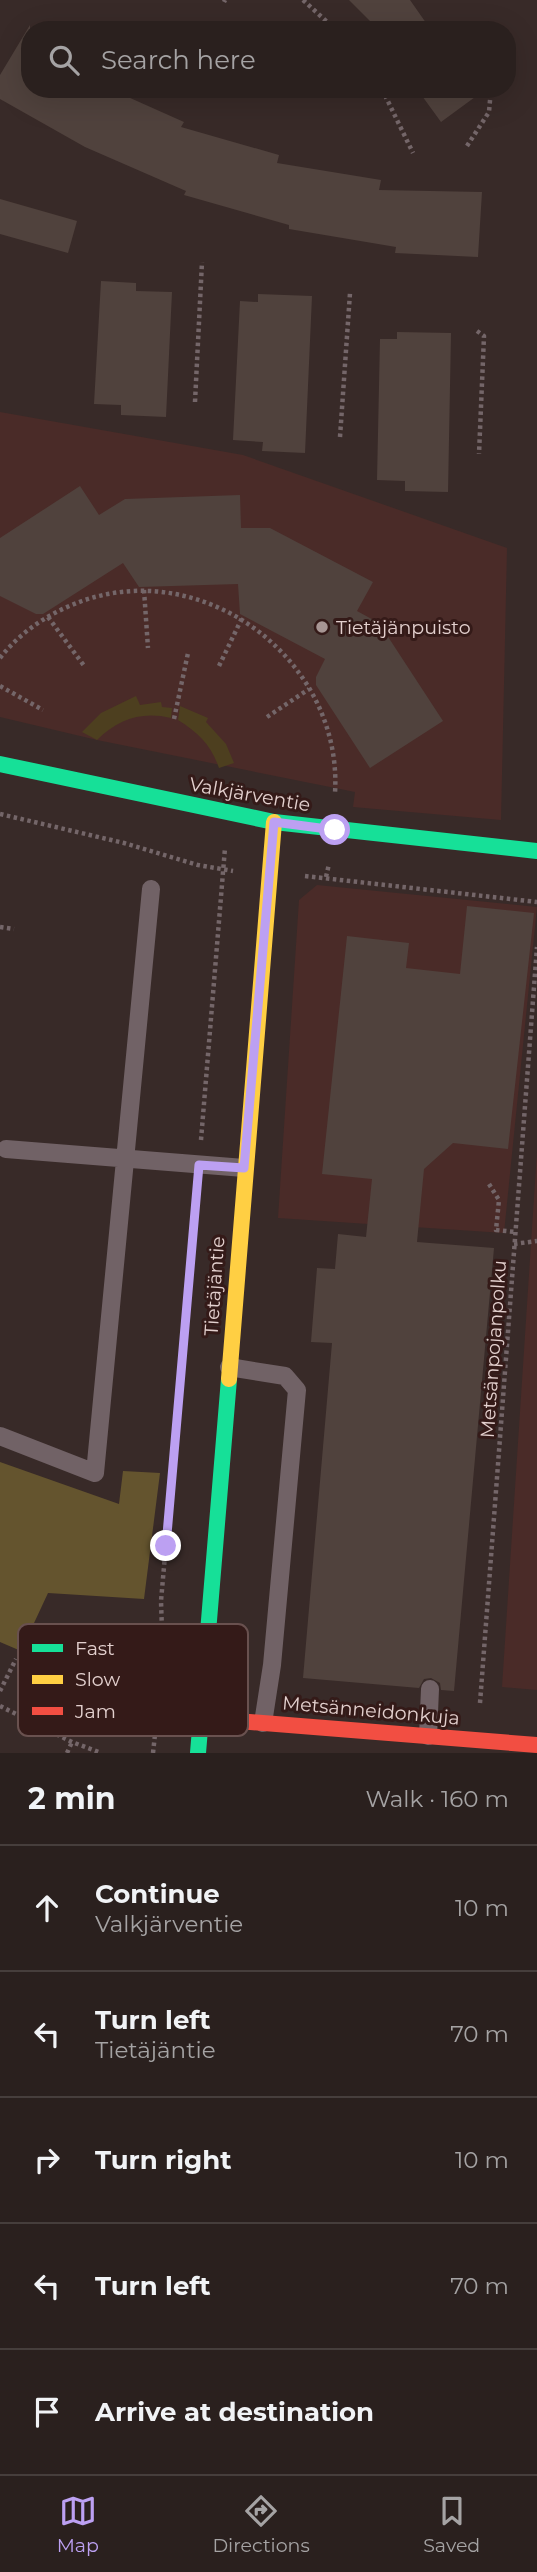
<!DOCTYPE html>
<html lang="en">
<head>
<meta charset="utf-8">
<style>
	:root { --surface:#2a201e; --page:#362d2b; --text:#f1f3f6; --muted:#a5a3a4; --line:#463e3c; --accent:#bca0f2 }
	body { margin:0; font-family:Montserrat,sans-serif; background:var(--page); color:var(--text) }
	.stop { position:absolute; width:21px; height:21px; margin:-16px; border:5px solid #bca0f2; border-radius:50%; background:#fff }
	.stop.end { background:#bca0f2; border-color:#fff; box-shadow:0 2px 7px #0008 }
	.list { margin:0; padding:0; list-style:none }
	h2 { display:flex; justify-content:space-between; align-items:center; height:91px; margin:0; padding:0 28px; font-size:30px }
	h2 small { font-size:23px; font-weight:400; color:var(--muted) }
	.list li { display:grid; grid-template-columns:46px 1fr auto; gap:21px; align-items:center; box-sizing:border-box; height:126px; padding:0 28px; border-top:2px solid var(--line) }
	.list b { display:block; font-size:26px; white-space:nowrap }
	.list p { margin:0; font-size:23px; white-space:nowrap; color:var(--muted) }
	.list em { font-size:23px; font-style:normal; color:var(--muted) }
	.icon { flex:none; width:38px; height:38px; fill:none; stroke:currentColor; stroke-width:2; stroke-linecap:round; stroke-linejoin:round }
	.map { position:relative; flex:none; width:537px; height:1753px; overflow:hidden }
	.search { position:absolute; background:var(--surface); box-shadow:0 7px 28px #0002; left:21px; right:21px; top:21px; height:77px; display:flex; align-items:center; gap:18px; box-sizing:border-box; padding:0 24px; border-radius:28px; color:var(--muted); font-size:26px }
	.sheet { height:721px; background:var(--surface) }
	nav { display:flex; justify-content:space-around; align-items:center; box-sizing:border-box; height:98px; border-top:2px solid var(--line); background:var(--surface); font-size:19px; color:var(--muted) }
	nav a { display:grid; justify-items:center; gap:4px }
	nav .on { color:var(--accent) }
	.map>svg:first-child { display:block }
	.built { fill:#4a2b28 }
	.green { fill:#4d3f1f }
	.forest { fill:#64542e }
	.building { fill:#50423d }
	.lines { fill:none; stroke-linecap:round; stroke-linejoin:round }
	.path { stroke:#746669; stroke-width:4.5; stroke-dasharray:3.5 3.5; stroke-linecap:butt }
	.lane { stroke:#716266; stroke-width:18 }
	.fast { stroke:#16e098; stroke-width:16 }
	.slow { stroke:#ffcf43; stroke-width:16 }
	.jam { stroke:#f24e42; stroke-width:16 }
	.route { stroke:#bca0f2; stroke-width:9 }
	.poi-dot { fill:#a79694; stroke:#341a18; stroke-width:2.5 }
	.labels { text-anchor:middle; stroke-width:6; stroke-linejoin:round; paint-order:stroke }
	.poi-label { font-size:19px; fill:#e3d0ce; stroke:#341a18; text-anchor:start }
	.street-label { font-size:19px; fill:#e3d0ce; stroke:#341a18 }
	.key { fill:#341a18; stroke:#69514f; stroke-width:2 }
	.key-label { font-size:19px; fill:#e3d0ce }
</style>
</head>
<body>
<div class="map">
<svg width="537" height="1753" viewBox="0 0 537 1753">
	<rect width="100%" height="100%" fill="#382a28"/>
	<path class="built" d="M 0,412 L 243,455 L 507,548 L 501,820 L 353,807 L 355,792 L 97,740 L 0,717 Z
		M 317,885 L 537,907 L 504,1233 L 278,1218 L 299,900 Z
		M 537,1152 L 537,1690 L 502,1687 Z"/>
	<path class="green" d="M 136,696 L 140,705 L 161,702 L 162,707 L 172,708 L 171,718 C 142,711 118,719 97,740 L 82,732 L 101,713 Z
		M 180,706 L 208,718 L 206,722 L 226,744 L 234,763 L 219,768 C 211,745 199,733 178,720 Z"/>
	<path class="forest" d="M 0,1462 L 119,1504 L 123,1471 L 160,1473 L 144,1599 L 48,1593 L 21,1651 L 0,1642 Z"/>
	<path class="building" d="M 349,0 L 410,0 L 431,30 L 379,30 Z
		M 30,25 L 30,89 L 110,89 L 184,122 L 181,127 L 279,155 L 277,163 L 381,180 L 379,190 L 482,192 L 478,257 L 395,253 L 396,247 L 289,229 L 289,225 L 184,195 L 186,191 L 85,147 L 0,99 L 0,75 Z
		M 417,89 L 486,89 L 441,122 Z
		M 0,199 L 77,221 L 68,253 L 0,234 Z
		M 101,281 L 136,283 L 136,291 L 172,292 L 166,417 L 121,415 L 121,405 L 94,404 Z
		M 258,294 L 312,296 L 305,453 L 262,451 L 263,442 L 233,440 L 240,301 L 258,302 Z
		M 397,332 L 451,333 L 448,492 L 405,491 L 405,481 L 377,480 L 380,339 L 397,339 Z
		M 80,486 L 99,515 L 125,499 L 240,495 L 241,528 L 270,528 L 373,582 L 357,611 L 379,623 L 443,721 L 370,768 L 316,685 L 316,677 L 325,659 L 240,614 L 238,584 L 139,587 L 123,563 L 43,614 L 36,614 L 0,596 L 0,538 Z
		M 467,906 L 534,913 L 508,1149 L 453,1143 L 424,1169 L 417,1242 L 494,1248 L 454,1691 L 441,1690 L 440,1683 L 431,1678 L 424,1679 L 419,1688 L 303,1678 L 332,1343 L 311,1342 L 317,1268 L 335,1269 L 338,1234 L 366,1237 L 372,1179 L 322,1174 L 347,936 L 409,943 L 406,968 L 460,974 Z"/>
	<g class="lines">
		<path class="path" d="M 303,0 L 336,30
			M 224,2 L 225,0
			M 382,89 L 413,153
			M 467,146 L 489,112 L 491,89
			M 477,331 L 484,336 L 479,454
			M 195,402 L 202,262
			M 340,437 L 350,293
			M 144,590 L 148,648
			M 48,617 L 85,667
			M 0,658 C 21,631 51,612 82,601 C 207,557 343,662 335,793
			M 219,666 L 242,618
			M 0,686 L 43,710
			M 267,717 L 309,689
			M 174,719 L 188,653
			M 0,814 L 124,843 L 198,865 L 233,871
			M 305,876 L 537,902
			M 326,877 L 329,864
			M 0,927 L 14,929
			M 201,1140 L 225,848
			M 489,1184 L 499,1200 L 496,1230 L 515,1232
			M 514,1244 L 537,1241
			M 0,1691 L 16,1659
			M 480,1703 L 537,947
			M 0,1706 L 72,1742 L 101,1753
			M 67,1753 L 72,1742
			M 153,1753 L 163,1661 L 161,1601 L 197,1190"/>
		<path class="lane" d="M 6,1149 L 244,1168
			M 229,1367 L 285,1376 L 297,1390 L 272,1665 L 263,1723
			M 0,1436 L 95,1473 L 151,889
			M 428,1736 L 430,1689"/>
		<path class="fast" d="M 0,764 L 274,822 L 537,851
			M 198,1753 L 229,1379"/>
		<path class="slow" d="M 229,1379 L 274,822"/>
		<path class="jam" d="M 201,1718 L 537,1745"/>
	</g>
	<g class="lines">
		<path class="route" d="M 166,1546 L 199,1165 L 244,1168 L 274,822 L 335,830"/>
	</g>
	<circle class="poi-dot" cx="322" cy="627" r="7"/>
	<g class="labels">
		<g class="poi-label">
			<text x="336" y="634">Tietäjänpuisto</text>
		</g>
		<g class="street-label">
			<text transform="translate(250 794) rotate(10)" y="7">Valkjärventie</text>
			<text transform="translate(214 1286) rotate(-86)" y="7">Tietäjäntie</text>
			<text transform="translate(493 1349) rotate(-86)" y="7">Metsänpojanpolku</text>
			<text transform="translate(371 1710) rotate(5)" y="7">Metsänneidonkuja</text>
		</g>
	</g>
	<rect x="18" y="1624" width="230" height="112" rx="10" class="key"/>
	<rect x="32" y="1644" width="31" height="8" fill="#16e098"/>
	<rect x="32" y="1675" width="31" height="9" fill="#ffcf43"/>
	<rect x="32" y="1707" width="31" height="8" fill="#f24e42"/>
	<g class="key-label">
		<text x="75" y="1655">Fast</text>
		<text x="75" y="1686">Slow</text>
		<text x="75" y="1718">Jam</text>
	</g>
</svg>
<div class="stop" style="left:335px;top:830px"></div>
<div class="stop end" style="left:166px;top:1546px"></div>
<div class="search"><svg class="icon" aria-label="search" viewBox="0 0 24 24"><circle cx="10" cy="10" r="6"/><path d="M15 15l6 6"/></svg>Search here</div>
</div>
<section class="sheet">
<h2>2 min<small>Walk · 160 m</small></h2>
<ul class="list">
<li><svg class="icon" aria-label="ahead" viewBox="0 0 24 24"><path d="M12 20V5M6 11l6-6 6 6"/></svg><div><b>Continue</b><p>Valkjärventie</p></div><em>10 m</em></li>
<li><svg class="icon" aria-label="left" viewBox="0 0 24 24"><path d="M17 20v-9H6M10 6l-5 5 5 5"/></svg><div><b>Turn left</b><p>Tietäjäntie</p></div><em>70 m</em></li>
<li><svg class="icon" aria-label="right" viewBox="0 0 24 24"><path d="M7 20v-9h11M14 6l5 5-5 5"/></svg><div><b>Turn right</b></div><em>10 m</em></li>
<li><svg class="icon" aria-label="left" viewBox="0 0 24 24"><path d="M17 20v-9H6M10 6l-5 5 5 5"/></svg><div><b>Turn left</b></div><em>70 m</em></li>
<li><svg class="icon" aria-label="arrive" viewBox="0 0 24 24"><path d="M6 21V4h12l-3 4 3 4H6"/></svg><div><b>Arrive at destination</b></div></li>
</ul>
</section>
<nav>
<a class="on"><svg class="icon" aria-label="map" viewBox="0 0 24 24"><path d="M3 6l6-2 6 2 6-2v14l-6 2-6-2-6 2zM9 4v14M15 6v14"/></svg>Map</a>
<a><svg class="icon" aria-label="directions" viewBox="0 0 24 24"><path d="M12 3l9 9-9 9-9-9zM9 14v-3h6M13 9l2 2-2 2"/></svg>Directions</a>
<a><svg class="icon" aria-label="saved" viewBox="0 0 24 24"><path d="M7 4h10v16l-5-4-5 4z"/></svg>Saved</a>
</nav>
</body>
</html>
